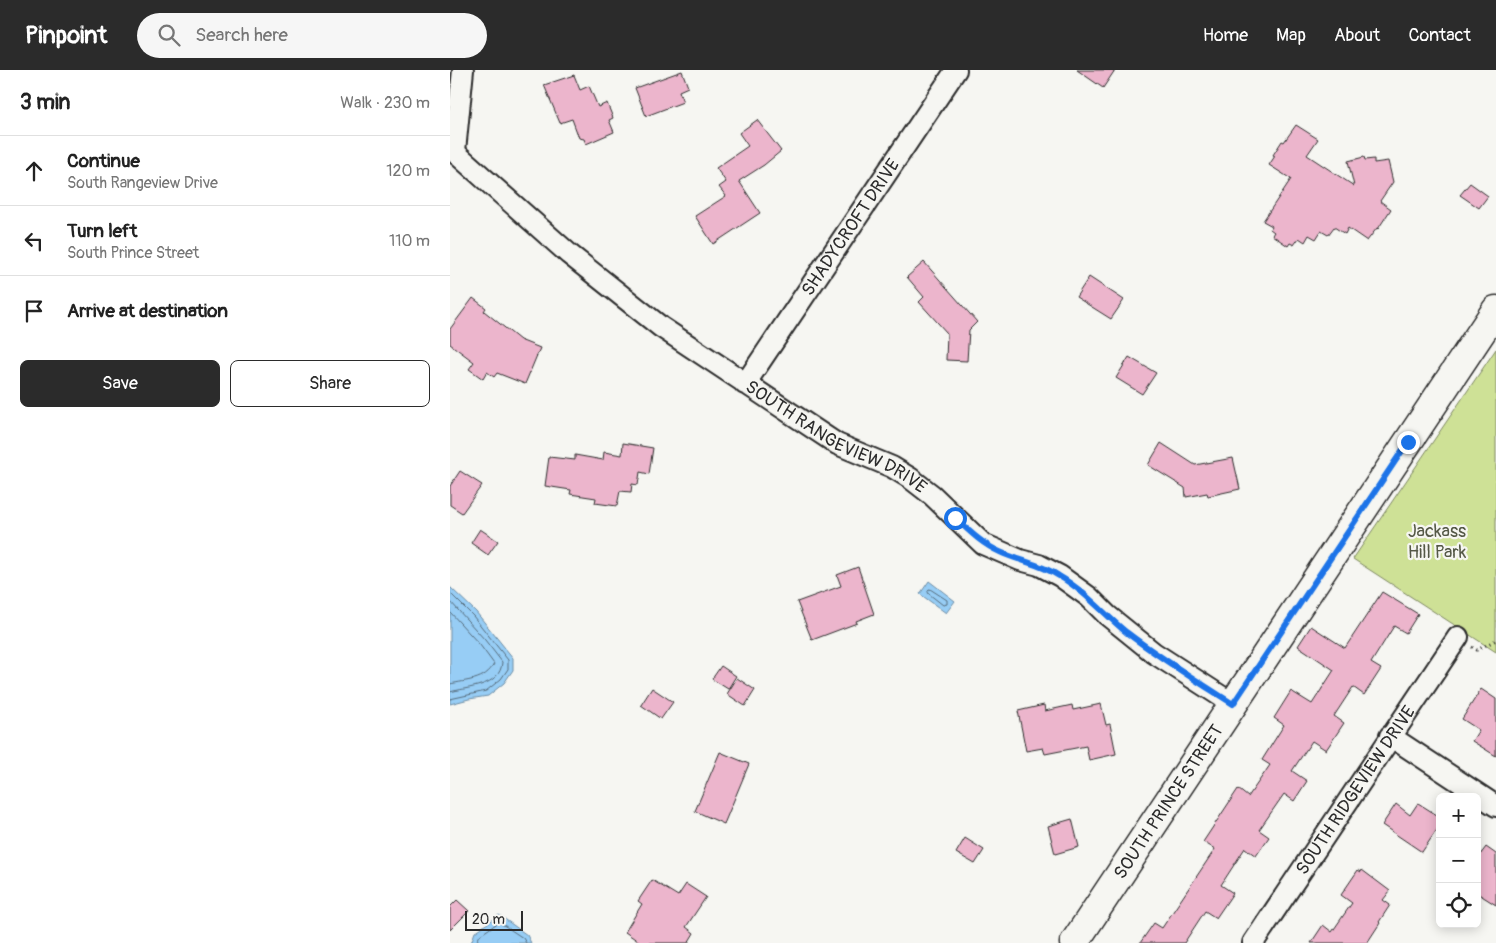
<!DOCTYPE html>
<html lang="en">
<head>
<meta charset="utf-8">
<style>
	:root { --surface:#fff; --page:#f6f6f6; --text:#222; --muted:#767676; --line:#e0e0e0; --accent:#2b2b2b }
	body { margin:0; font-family:Pangolin,sans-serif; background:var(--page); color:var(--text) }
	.controls { position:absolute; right:15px; bottom:15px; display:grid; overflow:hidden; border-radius:8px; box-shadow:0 2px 12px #0003 }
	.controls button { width:45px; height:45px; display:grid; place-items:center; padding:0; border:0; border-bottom:1px solid var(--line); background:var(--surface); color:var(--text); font:25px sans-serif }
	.scale { position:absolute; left:15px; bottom:12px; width:58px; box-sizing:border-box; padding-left:5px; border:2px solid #2b2b2b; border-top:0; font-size:14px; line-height:18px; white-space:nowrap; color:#2b2b2b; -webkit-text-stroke:4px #f6f6f2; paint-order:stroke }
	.stop { position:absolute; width:15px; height:15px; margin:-11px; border:4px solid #1a73e8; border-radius:50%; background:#fff }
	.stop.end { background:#1a73e8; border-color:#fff; box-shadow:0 1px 5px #0008 }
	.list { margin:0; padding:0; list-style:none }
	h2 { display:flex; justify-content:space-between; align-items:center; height:65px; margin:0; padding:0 20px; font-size:21px }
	h2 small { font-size:16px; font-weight:400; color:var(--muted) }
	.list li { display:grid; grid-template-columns:32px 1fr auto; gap:15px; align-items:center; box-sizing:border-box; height:70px; padding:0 20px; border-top:1px solid var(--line) }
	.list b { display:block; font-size:19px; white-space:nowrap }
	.list p { margin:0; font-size:16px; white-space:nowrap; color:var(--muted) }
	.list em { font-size:16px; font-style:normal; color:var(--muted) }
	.actions { display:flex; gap:10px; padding:15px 20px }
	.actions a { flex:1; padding:11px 0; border:1px solid var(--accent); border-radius:8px; text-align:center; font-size:18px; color:var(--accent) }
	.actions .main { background:var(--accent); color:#fff }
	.icon { flex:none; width:28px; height:28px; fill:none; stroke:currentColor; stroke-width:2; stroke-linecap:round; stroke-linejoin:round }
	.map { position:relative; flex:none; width:1046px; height:873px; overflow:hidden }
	header { display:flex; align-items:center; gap:30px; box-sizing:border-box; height:70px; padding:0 25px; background:var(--accent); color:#fff }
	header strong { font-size:24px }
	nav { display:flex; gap:28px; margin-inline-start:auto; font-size:18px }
	.search { width:350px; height:45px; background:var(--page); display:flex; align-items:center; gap:12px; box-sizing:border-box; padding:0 18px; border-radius:28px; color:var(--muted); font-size:19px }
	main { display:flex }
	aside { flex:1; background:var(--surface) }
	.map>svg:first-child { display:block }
	.green { fill:#cee196; stroke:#7c8660 }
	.water { fill:#97cdf5; stroke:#6c8ca4 }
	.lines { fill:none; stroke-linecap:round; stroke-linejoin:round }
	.shore { stroke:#566c7c; stroke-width:1 }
	.building { fill:#ecb5cc; stroke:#2b2b2b }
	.street-casing { stroke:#2b2b2b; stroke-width:24 }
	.secondary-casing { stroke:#2b2b2b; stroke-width:31 }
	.path { stroke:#2b2b2b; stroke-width:3; stroke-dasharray:1 4; stroke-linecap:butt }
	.street { stroke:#f6f6f2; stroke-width:20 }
	.secondary { stroke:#f6f6f2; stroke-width:28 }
	.route { stroke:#1a73e8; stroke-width:6 }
	.labels { text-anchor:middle; stroke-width:4.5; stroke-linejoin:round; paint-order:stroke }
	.street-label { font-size:18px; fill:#2b2b2b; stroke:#f6f6f2 }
	.park-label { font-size:18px; fill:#545846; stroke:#f6f6f2 }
</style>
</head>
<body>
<header>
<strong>Pinpoint</strong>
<div class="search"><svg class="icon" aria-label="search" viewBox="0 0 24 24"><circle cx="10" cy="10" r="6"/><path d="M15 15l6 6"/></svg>Search here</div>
<nav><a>Home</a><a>Map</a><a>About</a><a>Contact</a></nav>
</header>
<main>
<aside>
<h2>3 min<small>Walk · 230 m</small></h2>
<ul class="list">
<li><svg class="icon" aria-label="ahead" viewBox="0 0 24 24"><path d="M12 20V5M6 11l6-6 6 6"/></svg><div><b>Continue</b><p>South Rangeview Drive</p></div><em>120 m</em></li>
<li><svg class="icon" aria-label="left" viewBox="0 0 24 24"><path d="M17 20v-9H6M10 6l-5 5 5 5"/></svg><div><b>Turn left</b><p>South Prince Street</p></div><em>110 m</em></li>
<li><svg class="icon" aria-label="arrive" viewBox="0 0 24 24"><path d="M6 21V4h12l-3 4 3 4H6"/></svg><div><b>Arrive at destination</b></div></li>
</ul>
<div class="actions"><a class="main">Save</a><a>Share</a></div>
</aside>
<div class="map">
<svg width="1046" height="873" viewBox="0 0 1046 873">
	<rect width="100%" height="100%" fill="#f6f6f2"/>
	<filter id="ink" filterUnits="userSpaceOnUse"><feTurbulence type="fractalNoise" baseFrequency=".02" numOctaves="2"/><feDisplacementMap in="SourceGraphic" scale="10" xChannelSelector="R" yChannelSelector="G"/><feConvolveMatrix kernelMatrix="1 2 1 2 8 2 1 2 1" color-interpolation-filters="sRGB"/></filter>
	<g filter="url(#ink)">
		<path class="green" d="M 1046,279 L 1046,582 L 903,489 Z"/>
		<path class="water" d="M 479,511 L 505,531 L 496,543 L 470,524 Z
			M 0,517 L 26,542 L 63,588 L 63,600 L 54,613 L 38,626 L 19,629 L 0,634 Z
			M 49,845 L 77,865 L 81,873 L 21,873 L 25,862 Z"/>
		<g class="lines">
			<path class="shore" d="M 480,519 L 497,530 L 497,534 L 493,535 L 479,524 L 478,522 Z
				M 0,523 L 23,546 L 58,590 L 58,599 L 51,609 L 36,621 L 0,629
				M 0,531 L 35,570 L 52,592 C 51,617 17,617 0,622
				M 0,542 L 30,575 L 44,594 C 35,611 17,610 0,614
				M 26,873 L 30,865 L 49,852 L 73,868 L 76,873"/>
		</g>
		<path class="building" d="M 627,0 L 665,0 L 653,18 Z
			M 232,1 L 238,17 L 229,21 L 233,32 L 196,46 L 185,18 Z
			M 124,5 L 130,20 L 139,16 L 148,37 L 157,33 L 163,48 L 159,50 L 164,62 L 136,74 L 134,69 L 129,68 L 122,49 L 110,53 L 94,15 Z
			M 307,50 L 331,81 L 314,95 L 289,111 L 310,143 L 263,174 L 245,146 L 276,126 L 269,117 L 276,112 L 266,98 L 298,76 L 289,63 Z
			M 846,55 L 868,69 L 857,85 L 904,116 L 898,91 L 914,87 L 915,90 L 924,89 L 924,93 L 938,91 L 943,112 L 930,131 L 941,139 L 928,159 L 927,158 L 917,171 L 898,158 L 895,164 L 884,157 L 878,165 L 871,161 L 866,169 L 859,165 L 855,172 L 849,168 L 844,175 L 840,173 L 838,176 L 822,165 L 824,162 L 820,159 L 822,156 L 813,151 L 841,109 L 819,95 L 825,86 L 823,85 L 832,71 L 834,72 Z
			M 1020,113 L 1038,126 L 1029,138 L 1010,125 Z
			M 474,192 L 527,252 L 519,260 L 517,291 L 496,290 L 497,263 L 469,232 L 474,227 L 457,207 Z
			M 639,207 L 674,230 L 661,249 L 626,227 Z
			M 23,228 L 36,238 L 34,241 L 70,270 L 90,278 L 75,314 L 47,303 L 44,307 L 37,302 L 33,309 L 19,299 L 24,292 L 0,274 L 0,259 Z
			M 679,287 L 706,303 L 692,324 L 666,308 Z
			M 173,373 L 203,378 L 199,404 L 190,402 L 188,415 L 182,414 L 181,422 L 170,421 L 167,436 L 145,433 L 146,428 L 120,424 L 121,420 L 95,416 L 99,387 L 125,390 L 125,385 L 153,390 L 154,382 L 172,385 Z
			M 711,373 L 745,395 L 783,388 L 790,419 L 758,426 L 757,423 L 736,427 L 735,418 L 698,395 Z
			M 10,401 L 32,415 L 12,443 L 0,435 L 0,416 Z
			M 30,459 L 48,471 L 38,485 L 21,473 Z
			M 408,497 L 424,544 L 406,551 L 407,553 L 362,570 L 347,532 L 391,516 L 387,505 Z
			M 932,522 L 968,544 L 956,563 L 944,556 L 921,593 L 931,599 L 914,625 L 903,617 L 884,646 L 894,653 L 876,680 L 862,671 L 842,701 L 857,711 L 844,731 L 834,724 L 809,760 L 819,767 L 806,786 L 795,778 L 771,815 L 783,823 L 766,848 L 755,841 L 734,873 L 690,873 L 704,853 L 712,858 L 765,779 L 753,772 L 788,719 L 798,727 L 820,695 L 812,690 L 834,655 L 824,648 L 841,621 L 862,634 L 884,600 L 848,576 L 861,556 L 895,578 Z
			M 271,596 L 286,606 L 278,619 L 262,609 Z
			M 287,608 L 305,620 L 295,636 L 277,624 Z
			M 202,618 L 223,632 L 211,649 L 191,635 Z
			M 1031,619 L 1046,629 L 1046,686 L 1022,671 L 1029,660 L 1012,649 Z
			M 651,634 L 656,655 L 660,654 L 666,684 L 639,690 L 636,676 L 595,684 L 593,678 L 576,681 L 568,641 L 594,635 L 595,641 L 622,635 L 623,640 Z
			M 270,682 L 299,694 L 274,754 L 245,741 Z
			M 968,733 L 990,747 L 990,755 L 972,782 L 932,755 L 946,734 L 960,745 Z
			M 622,749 L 629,777 L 605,784 L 598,756 Z
			M 515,768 L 534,780 L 525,794 L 506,783 Z
			M 1036,777 L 1046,784 L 1046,835 L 1027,823 L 1027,789 Z
			M 908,800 L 911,802 L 912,800 L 940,821 L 933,830 L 940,835 L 929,852 L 930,853 L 917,873 L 861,873 L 873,855 L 882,862 L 902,833 L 891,825 Z
			M 202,810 L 228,826 L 236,814 L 256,827 L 236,857 L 244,863 L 238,873 L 191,873 L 175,862 L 192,834 L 188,831 Z
			M 7,830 L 19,841 L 0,860 L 0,837 Z"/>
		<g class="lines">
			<g class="street-casing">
				<g id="street">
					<path id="s1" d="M 0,78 L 119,184 L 211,257 L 387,374 L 442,397 L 460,408 L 482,425 L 533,474 L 570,490 L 589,495 L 610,506 L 639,527 L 657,545 L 704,583 L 783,634"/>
					<path d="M 5,81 L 13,0"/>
					<path id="s2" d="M 295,314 L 506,0"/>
					<path d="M 940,666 L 1046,736"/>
					<path id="s3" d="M 803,873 L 1008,567"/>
				</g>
			</g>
			<g class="secondary-casing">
				<g id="secondary">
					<path id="s4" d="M 624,873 L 1046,240"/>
				</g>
			</g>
			<path class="path" d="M 1022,577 L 1027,580 L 1046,570"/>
			<use href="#street" class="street"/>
			<use href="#secondary" class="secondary"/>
		</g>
	</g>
	<g class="lines" filter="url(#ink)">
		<path class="route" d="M 505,448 C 519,461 532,474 550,482 C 569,491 591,494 609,506 C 635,521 654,544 676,562 C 710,588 747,611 783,634 L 958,372"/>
	</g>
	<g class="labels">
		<g class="street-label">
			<text dy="6" stroke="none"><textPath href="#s2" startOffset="189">SHADYCROFT DRIVE</textPath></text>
			<text dy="6" stroke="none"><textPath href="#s1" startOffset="484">SOUTH RANGEVIEW DRIVE</textPath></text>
			<text dy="6" stroke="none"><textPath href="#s3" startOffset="184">SOUTH RIDGEVIEW DRIVE</textPath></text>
			<text dy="6" stroke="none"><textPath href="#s4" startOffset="170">SOUTH PRINCE STREET</textPath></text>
		</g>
		<g class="park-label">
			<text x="987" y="467">Jackass<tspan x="987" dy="21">Hill Park</tspan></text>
		</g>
	</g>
</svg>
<div class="controls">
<button>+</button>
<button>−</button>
<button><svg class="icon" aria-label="locate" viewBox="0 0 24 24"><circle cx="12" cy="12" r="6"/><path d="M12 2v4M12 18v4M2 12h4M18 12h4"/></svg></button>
</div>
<div class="scale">20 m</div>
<div class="stop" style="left:505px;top:448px"></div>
<div class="stop end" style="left:958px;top:372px"></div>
</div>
</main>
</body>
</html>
